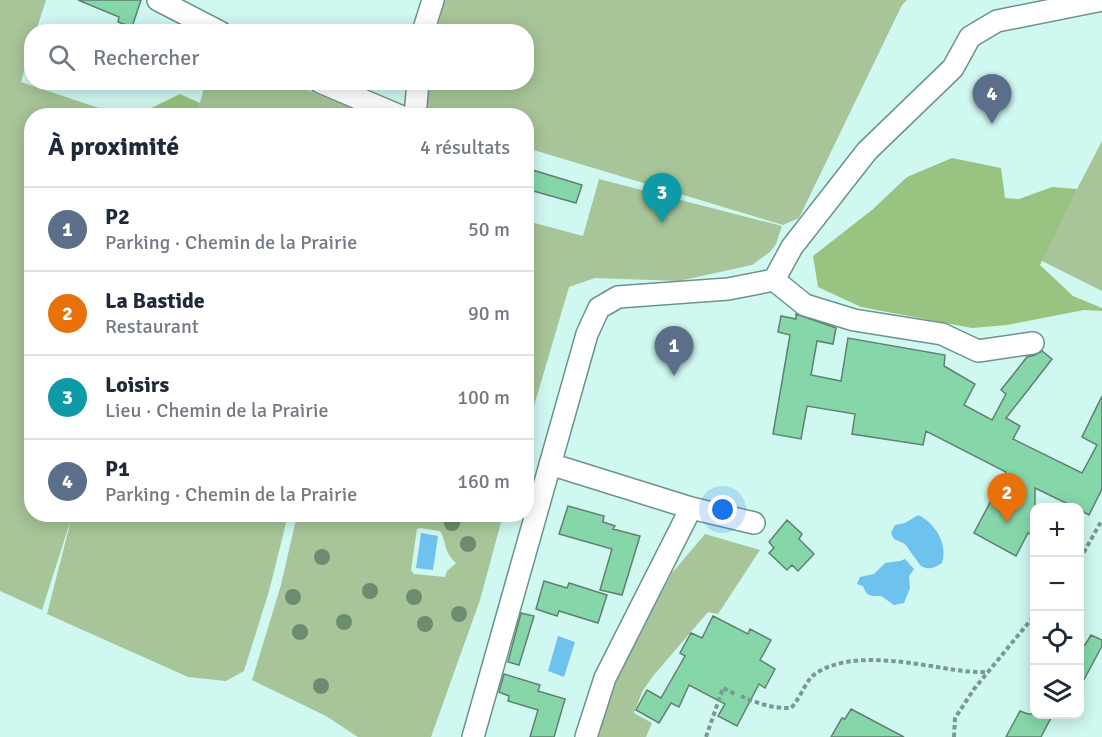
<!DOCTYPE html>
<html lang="fr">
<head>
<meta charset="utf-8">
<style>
	:root { --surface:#fff; --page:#f6f6f7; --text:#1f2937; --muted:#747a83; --line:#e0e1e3; --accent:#744e2a }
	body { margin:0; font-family:Signika,sans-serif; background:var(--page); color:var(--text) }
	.controls { position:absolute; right:18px; bottom:18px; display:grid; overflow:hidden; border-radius:12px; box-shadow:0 3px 15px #0003 }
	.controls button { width:54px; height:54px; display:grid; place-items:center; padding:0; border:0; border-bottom:2px solid var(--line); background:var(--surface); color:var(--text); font:30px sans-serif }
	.you { position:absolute; left:723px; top:510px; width:21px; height:21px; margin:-15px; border:4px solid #fff; border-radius:50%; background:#1a73e8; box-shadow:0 0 0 9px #1a73e833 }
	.badge { display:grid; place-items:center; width:39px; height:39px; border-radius:50%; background:var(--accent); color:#fff; font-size:20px; font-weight:700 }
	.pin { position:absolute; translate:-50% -50px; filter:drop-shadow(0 2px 3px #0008) }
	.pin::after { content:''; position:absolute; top:32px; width:21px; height:18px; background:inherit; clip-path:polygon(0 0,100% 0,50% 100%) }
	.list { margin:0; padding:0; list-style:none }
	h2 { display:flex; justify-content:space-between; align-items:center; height:78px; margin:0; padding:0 24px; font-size:26px }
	h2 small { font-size:20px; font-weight:400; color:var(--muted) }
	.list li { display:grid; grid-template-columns:39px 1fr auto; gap:18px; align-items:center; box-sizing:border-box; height:84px; padding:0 24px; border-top:2px solid var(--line) }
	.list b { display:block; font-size:22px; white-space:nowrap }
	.list p { margin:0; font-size:20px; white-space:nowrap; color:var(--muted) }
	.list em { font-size:20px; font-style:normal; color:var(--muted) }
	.icon { flex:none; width:33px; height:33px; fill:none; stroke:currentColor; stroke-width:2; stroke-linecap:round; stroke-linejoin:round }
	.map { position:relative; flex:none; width:1102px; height:737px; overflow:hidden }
	.search { position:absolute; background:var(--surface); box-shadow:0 3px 15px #0003; left:24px; top:24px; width:510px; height:66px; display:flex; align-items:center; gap:15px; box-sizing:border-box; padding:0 21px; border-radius:24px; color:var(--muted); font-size:22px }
	.panel { position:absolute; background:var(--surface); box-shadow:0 3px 15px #0003; left:24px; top:108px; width:510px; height:414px; border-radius:24px }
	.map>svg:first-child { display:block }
	.green { fill:#a7c598; fill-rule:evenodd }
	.forest { fill:#98c380 }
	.water { fill:#6dc3ed }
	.building { fill:#85d7aa; stroke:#62806f; stroke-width:1.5 }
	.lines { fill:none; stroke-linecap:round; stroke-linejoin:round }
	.minor-casing { stroke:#6d938d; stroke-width:24 }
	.path { stroke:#7b9893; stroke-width:4; stroke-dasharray:4.5 3; stroke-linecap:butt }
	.minor { stroke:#fff; stroke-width:21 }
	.tree { fill:#6b8c6f }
</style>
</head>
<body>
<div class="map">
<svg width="1102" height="737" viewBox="0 0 1102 737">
	<rect width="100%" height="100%" fill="#cff8f1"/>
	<path class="green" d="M 0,0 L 46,0 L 36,31 L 32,32 L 31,47 L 21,82 L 111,112 L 110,116 L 32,116 L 32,514 L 288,515 L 269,591 L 244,671 L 226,681 L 188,677 L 47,614 L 72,516 L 42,610 L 0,591 Z
		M 439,0 L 907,0 L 902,5 L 799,218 L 783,225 L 527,148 L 526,116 L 425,115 L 422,83 L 526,82 L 526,32 L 429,31 Z
		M 205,83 L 290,83 L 369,115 L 197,115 Z
		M 1102,141 L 1102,291 L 1040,260 Z
		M 599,179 L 782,226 L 776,244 L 770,252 L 752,265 L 679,281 L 595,278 L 569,287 L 527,430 L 527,221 L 583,236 Z
		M 297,515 L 503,515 L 480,600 L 431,737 L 358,737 L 326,716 L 252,680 L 281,585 ZM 420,528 L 440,531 C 448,544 442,550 456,563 L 447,571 L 445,577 L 414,574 L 411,570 L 417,529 Z
		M 705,534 L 760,550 L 718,614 L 708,612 L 653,676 L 642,692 L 634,713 L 652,723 L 646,737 L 593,737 L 606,696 L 635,640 L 672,573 Z"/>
	<path class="forest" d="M 180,94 L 200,103 L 197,115 L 110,115 L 111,112 L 123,109 L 143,112 Z
		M 952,158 L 1001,168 L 1005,198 L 1019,199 L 1052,187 L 1077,189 L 1040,265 L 1073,296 L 1102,308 L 1102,311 L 1084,310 L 1007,325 L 972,328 L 861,307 L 818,287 L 813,256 L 872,210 L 907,177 Z"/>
	<path class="water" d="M 918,515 C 936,523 948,545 942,563 C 935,568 927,571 920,565 L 905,544 L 894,539 L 891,533 L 895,525 L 905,523 Z
		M 421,533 L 438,536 L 433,570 L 416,568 Z
		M 905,559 L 914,569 L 909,576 L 910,588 L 904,603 L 894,605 L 881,596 C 870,596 867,597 863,586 L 857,584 L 860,577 L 874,574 L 885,563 L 900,561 Z
		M 558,636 L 575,642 L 564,677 L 548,671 Z"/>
	<path class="building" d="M 78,0 L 141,0 L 132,27 L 118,22 L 119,17 Z
		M 526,168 L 582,185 L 576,203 L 526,189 Z
		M 796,314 L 836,328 L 833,344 L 817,341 L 811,375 L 841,381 L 848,338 L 945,355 L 944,366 L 975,384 L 964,405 L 992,420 L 1006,394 L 1001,390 L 1027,357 L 1035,355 L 1042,351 L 1052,359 L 1006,418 L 1020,426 L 1013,439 L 1082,473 L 1097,445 L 1082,437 L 1102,396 L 1102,489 L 1089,515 L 1080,510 L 1080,507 L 1074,507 L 1035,488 L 1035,536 L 1028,533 L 1016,556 L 974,533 L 1006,472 L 926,431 L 923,445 L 852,434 L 855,414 L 807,406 L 801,439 L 773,434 L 790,335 L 778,332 L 781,316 L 796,319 Z
		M 568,506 L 604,516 L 603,522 L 615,526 L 613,529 L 640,536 L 622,595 L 600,590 L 612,549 L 559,534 Z
		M 787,520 L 802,534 L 799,539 L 814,554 L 798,571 L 792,565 L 787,570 L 769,553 L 774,548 L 769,542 Z
		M 544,581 L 567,588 L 569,583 L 607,595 L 598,623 L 559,611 L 557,616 L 536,609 Z
		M 521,613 L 534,616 L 519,665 L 508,662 Z
		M 713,616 L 748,634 L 750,629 L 771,640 L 760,660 L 775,669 L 765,688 L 759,684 L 737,726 L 718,716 L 725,704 L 689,685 L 679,707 L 671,703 L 659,723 L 636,710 L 647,690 L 661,698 L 685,656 L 680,653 L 691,633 L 702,638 Z
		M 1091,635 L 1102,640 L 1102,646 L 1080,687 L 1080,642 L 1085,645 Z
		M 504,674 L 540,685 L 538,691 L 565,699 L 554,737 L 530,737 L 538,710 L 508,701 L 509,696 L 499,692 Z
		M 851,709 L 904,737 L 831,737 L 842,718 L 845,719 Z
		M 1020,711 L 1028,714 L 1053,714 L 1041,737 L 1006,737 Z"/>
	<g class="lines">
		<g class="minor-casing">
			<path id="minor" d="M 158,0 L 220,32
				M 423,32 L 433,0
				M 320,82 L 400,116
				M 415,116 L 418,82
				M 1033,343 L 978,351 L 942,334 L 854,320 L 805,305 L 774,280 L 792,247 L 867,151 L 953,68 L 970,37 L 997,21 L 1102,0
				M 550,464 L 691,508 L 754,523
				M 473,737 L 587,334 L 599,308 L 618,297 L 728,289 L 774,280
				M 586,737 L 605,678 L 691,508"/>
		</g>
		<path class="path" d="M 1080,559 L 1102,520
			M 741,696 C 756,703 774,709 791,708 C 800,699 806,680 815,674 C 851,649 915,664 956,670 C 967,672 978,672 989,672
			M 706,737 L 723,688 L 735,694
			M 954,737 L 955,718 L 974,689 L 1034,616"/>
		<use href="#minor" class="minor"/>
	</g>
	<g class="tree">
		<circle cx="452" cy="523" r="8"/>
		<circle cx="468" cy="544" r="8"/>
		<circle cx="322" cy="557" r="8"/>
		<circle cx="370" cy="591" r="8"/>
		<circle cx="293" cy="597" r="8"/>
		<circle cx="414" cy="597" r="8"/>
		<circle cx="459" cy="614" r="8"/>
		<circle cx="344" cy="622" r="8"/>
		<circle cx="425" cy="624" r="8"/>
		<circle cx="300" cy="632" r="8"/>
		<circle cx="321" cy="686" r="8"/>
	</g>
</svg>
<div class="controls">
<button>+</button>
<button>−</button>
<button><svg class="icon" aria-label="locate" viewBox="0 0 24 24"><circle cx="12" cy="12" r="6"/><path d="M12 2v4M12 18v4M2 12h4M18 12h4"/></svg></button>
<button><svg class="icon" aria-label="layers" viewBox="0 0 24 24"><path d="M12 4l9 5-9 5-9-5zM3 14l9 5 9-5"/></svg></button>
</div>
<div class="you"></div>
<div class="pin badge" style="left:674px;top:376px;background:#5c6f8a">1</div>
<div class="pin badge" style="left:1007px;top:523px;background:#e8710a">2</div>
<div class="pin badge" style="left:662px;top:223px;background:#0f9aa8">3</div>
<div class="pin badge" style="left:992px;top:124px;background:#5c6f8a">4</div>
<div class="search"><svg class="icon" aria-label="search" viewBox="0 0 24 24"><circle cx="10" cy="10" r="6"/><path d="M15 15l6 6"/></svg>Rechercher</div>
<section class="panel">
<h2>À proximité<small>4 résultats</small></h2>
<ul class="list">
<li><span class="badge" style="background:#5c6f8a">1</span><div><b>P2</b><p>Parking · Chemin de la Prairie</p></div><em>50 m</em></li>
<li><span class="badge" style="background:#e8710a">2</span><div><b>La Bastide</b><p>Restaurant</p></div><em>90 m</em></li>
<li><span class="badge" style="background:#0f9aa8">3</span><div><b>Loisirs</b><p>Lieu · Chemin de la Prairie</p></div><em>100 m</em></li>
<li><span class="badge" style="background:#5c6f8a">4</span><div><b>P1</b><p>Parking · Chemin de la Prairie</p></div><em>160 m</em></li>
</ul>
</section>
</div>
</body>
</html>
